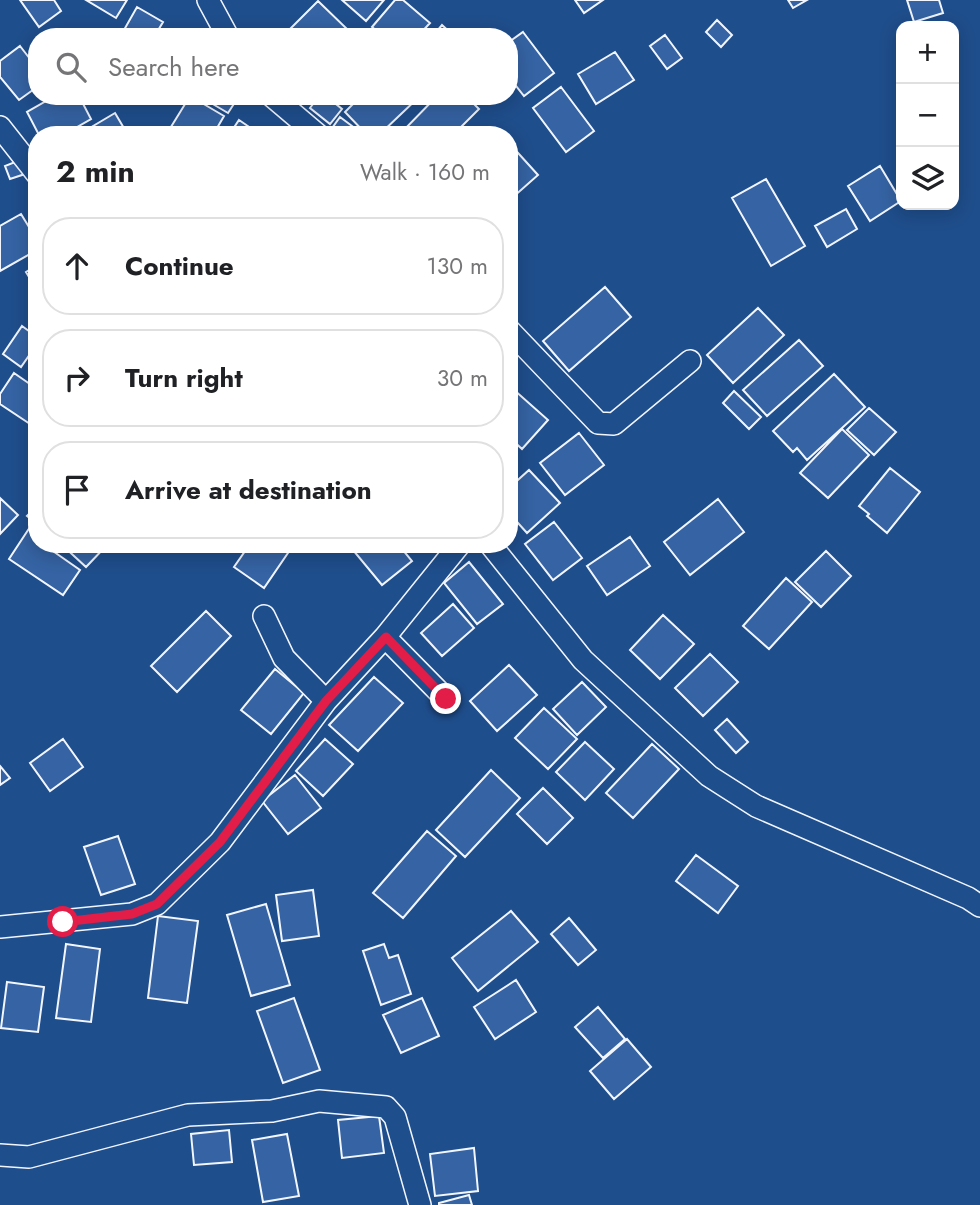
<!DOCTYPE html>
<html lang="en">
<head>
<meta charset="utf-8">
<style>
	:root { --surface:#fff; --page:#f2f2f2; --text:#202124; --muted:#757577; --line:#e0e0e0 }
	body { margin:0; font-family:Jost,sans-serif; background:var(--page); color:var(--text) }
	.controls { position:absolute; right:21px; top:21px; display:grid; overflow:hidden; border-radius:14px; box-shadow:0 4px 18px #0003 }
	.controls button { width:63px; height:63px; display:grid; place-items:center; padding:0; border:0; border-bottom:2px solid var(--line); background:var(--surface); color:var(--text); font:35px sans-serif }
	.stop { position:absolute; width:21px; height:21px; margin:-16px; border:5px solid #e11d48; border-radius:50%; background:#fff }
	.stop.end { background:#e11d48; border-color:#fff; box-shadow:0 2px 7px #0008 }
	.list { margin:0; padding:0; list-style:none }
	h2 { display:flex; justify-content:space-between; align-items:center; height:91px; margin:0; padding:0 28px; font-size:30px }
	h2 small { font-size:23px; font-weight:400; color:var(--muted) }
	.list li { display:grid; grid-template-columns:46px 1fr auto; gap:21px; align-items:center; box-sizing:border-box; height:98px; margin:0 14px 14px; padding:0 14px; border:2px solid var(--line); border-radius:28px }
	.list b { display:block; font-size:26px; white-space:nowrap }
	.list em { font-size:23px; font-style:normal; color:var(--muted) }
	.icon { flex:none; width:38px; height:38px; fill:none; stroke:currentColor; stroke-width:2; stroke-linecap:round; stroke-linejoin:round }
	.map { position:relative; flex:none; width:980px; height:1205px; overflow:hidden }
	.search { position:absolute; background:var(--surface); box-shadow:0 4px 18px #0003; left:28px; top:28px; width:490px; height:77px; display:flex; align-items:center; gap:18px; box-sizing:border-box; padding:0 24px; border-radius:28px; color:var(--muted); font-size:26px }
	.panel { position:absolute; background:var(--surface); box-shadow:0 4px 18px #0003; left:28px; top:126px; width:490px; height:427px; border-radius:28px }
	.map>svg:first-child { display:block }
	.building { fill:#3563a3; stroke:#f2f6ff; stroke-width:2 }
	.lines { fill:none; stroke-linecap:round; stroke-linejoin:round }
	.street-casing { stroke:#f2f6ff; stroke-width:24 }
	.street { stroke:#1f4e8c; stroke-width:21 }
	.route { stroke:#e11d48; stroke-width:9 }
</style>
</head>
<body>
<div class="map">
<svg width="980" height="1205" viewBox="0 0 980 1205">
	<rect width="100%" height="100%" fill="#1f4e8c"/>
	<path class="building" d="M 20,0 L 54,0 L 61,11 L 39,27 Z
		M 86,0 L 127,0 L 116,18 Z
		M 342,0 L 384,0 L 366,21 Z
		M 395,0 L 403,0 L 430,23 L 417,37 L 384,37 L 372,27 Z
		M 575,0 L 603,0 L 584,13 Z
		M 788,0 L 807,0 L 793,8 Z
		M 907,0 L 939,0 L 943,13 L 914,22 Z
		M 318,1 L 347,29 L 340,37 L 300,37 L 291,28 Z
		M 137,7 L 163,22 L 154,37 L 120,37 Z
		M 717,20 L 732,35 L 721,47 L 706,32 Z
		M 442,25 L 455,37 L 432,37 Z
		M 523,32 L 554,73 L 524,96 L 509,77 L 509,42 Z
		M 665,35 L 682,58 L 667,69 L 650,46 Z
		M 20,46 L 37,68 L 37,87 L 19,100 L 0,77 L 0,61 Z
		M 615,52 L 634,80 L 596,104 L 578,74 Z
		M 561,87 L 594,131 L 566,152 L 533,108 Z
		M 55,96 L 79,96 L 91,119 L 63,135 L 39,135 L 27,112 Z
		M 190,96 L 224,116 L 213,135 L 166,135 Z
		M 215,96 L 239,96 L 228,113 L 211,103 Z
		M 319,96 L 326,96 L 342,109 L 330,124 L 310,108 Z
		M 361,96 L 420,96 L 379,135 L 367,135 L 345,112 Z
		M 437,96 L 466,96 L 479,109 L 453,135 L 401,135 L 400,134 Z
		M 115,113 L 128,135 L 78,135 Z
		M 340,117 L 364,135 L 335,135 L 330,131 Z
		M 239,120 L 261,135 L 229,135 Z
		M 509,143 L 538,175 L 512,198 L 509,196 Z
		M 20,160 L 25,174 L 10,179 L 5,166 Z
		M 880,166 L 901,201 L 870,221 L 848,186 Z
		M 766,179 L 805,246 L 771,266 L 732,198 Z
		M 846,209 L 857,229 L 827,247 L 815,226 Z
		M 21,214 L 37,240 L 37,250 L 0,271 L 0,226 Z
		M 37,265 L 37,290 L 26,272 Z
		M 605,287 L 631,317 L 569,371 L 543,341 Z
		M 758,308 L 784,335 L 733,383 L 707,355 Z
		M 22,326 L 37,337 L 37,344 L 21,367 L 3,354 Z
		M 799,340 L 823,366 L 767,416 L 743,390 Z
		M 14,373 L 37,389 L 37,415 L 30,424 L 0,404 L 0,394 Z
		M 834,374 L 865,407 L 807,460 L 797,448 L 793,452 L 773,431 Z
		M 513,389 L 548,420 L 522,449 L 509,437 L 509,393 Z
		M 734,391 L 761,417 L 749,429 L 723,403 Z
		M 869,408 L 896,432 L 874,455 L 847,430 Z
		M 842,429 L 869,455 L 828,498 L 800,473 Z
		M 579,433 L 604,465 L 565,495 L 540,463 Z
		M 890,468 L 920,492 L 887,533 L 867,516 L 869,514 L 859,506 Z
		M 529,470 L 560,503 L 527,533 L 509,513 L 509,488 Z
		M 0,498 L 18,515 L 0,534 Z
		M 718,499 L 744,532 L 690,575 L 664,542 Z
		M 37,506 L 37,524 L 27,516 Z
		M 554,522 L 582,558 L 553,580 L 525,544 Z
		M 30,527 L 37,531 L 37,544 L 53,544 L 50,549 L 80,570 L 63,595 L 9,559 Z
		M 630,537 L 650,566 L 607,595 L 587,566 Z
		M 61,544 L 108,544 L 86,567 Z
		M 250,544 L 282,544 L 290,550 L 264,588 L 234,567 Z
		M 348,544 L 398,544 L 412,561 L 382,585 Z
		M 826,551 L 851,576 L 821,607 L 795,582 Z
		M 469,562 L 503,604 L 477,624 L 444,583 Z
		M 786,578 L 812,602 L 769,649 L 743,626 Z
		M 453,604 L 474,628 L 442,656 L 421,633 Z
		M 206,611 L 231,636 L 177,692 L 151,666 Z
		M 663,615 L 694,644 L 660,679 L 630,650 Z
		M 710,654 L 738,682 L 703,716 L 675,688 Z
		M 509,665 L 537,695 L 497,731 L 470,701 Z
		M 275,669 L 304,693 L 271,734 L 241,710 Z
		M 374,677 L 403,703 L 358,751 L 329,725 Z
		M 582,682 L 606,707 L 577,735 L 553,709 Z
		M 544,708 L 577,739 L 548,769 L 515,738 Z
		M 727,719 L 748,742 L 736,753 L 715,730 Z
		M 63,739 L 83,767 L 50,791 L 30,763 Z
		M 325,739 L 353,764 L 323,796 L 296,771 Z
		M 585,742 L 614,769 L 585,800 L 556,772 Z
		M 652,744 L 679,769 L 633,818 L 606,793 Z
		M 0,766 L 10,778 L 0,785 Z
		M 491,770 L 520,798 L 465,857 L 436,830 Z
		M 295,775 L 321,808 L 288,834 L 262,801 Z
		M 543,788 L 573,818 L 547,844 L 517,814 Z
		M 427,831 L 456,856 L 403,918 L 373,893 Z
		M 118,836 L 135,884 L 101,895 L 84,847 Z
		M 696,855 L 738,886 L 718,913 L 676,881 Z
		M 313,890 L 319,936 L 282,941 L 276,895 Z
		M 266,904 L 290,985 L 251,996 L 227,915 Z
		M 511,911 L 538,942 L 478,991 L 452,958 Z
		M 158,916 L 198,921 L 187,1003 L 148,998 Z
		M 569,918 L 596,950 L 578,965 L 551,934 Z
		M 66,944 L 100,949 L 91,1022 L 56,1018 Z
		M 384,944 L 389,958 L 398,955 L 411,994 L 381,1005 L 363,951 Z
		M 516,980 L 536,1012 L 495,1039 L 474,1007 Z
		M 7,982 L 44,987 L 38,1032 L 1,1028 Z
		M 294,998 L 320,1070 L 283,1083 L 257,1011 Z
		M 422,998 L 439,1036 L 401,1053 L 383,1015 Z
		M 598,1007 L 625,1039 L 603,1058 L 575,1027 Z
		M 627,1039 L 651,1067 L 614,1099 L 590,1071 Z
		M 379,1116 L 384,1153 L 342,1158 L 338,1120 Z
		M 229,1130 L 232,1162 L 194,1165 L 191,1134 Z
		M 287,1134 L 299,1196 L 263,1202 L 252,1140 Z
		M 474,1148 L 478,1191 L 435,1196 L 430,1154 Z
		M 469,1195 L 472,1205 L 439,1205 L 439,1203 Z"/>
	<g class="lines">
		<g class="street-casing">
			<path id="street" d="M 208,0 L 228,37
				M 272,96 L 318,135
				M 0,127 L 37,174
				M 509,330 L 598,423 L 614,424 L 690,361
				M 490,544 L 583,660 L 709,776 L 756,806 L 968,898 L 980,906
				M 264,616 L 284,658 L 326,701
				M 385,637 L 446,699
				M 0,927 L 132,914 L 157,904 L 220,842 L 326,701 L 385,637 L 460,544
				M 0,1155 L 29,1157 L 188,1115 L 272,1111 L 319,1101 L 386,1107 L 395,1117 L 420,1205"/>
		</g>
		<use href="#street" class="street"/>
	</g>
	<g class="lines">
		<path class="route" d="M 63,922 L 132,914 L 157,904 L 220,842 L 326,701 L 386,637 L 446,699"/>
	</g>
</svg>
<div class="controls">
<button>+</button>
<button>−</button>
<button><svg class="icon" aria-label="layers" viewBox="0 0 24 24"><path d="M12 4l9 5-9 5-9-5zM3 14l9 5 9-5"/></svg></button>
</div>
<div class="stop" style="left:63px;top:922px"></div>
<div class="stop end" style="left:446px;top:699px"></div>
<div class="search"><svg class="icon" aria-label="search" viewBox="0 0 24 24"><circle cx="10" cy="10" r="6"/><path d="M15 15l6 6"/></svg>Search here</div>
<section class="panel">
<h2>2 min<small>Walk · 160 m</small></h2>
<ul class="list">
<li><svg class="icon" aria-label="ahead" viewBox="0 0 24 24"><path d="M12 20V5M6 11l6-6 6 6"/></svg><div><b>Continue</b></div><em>130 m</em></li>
<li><svg class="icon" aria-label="right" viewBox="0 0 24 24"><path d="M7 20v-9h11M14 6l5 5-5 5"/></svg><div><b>Turn right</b></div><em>30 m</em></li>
<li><svg class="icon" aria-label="arrive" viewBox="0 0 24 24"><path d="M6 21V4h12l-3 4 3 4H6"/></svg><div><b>Arrive at destination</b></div></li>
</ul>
</section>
</div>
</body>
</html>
